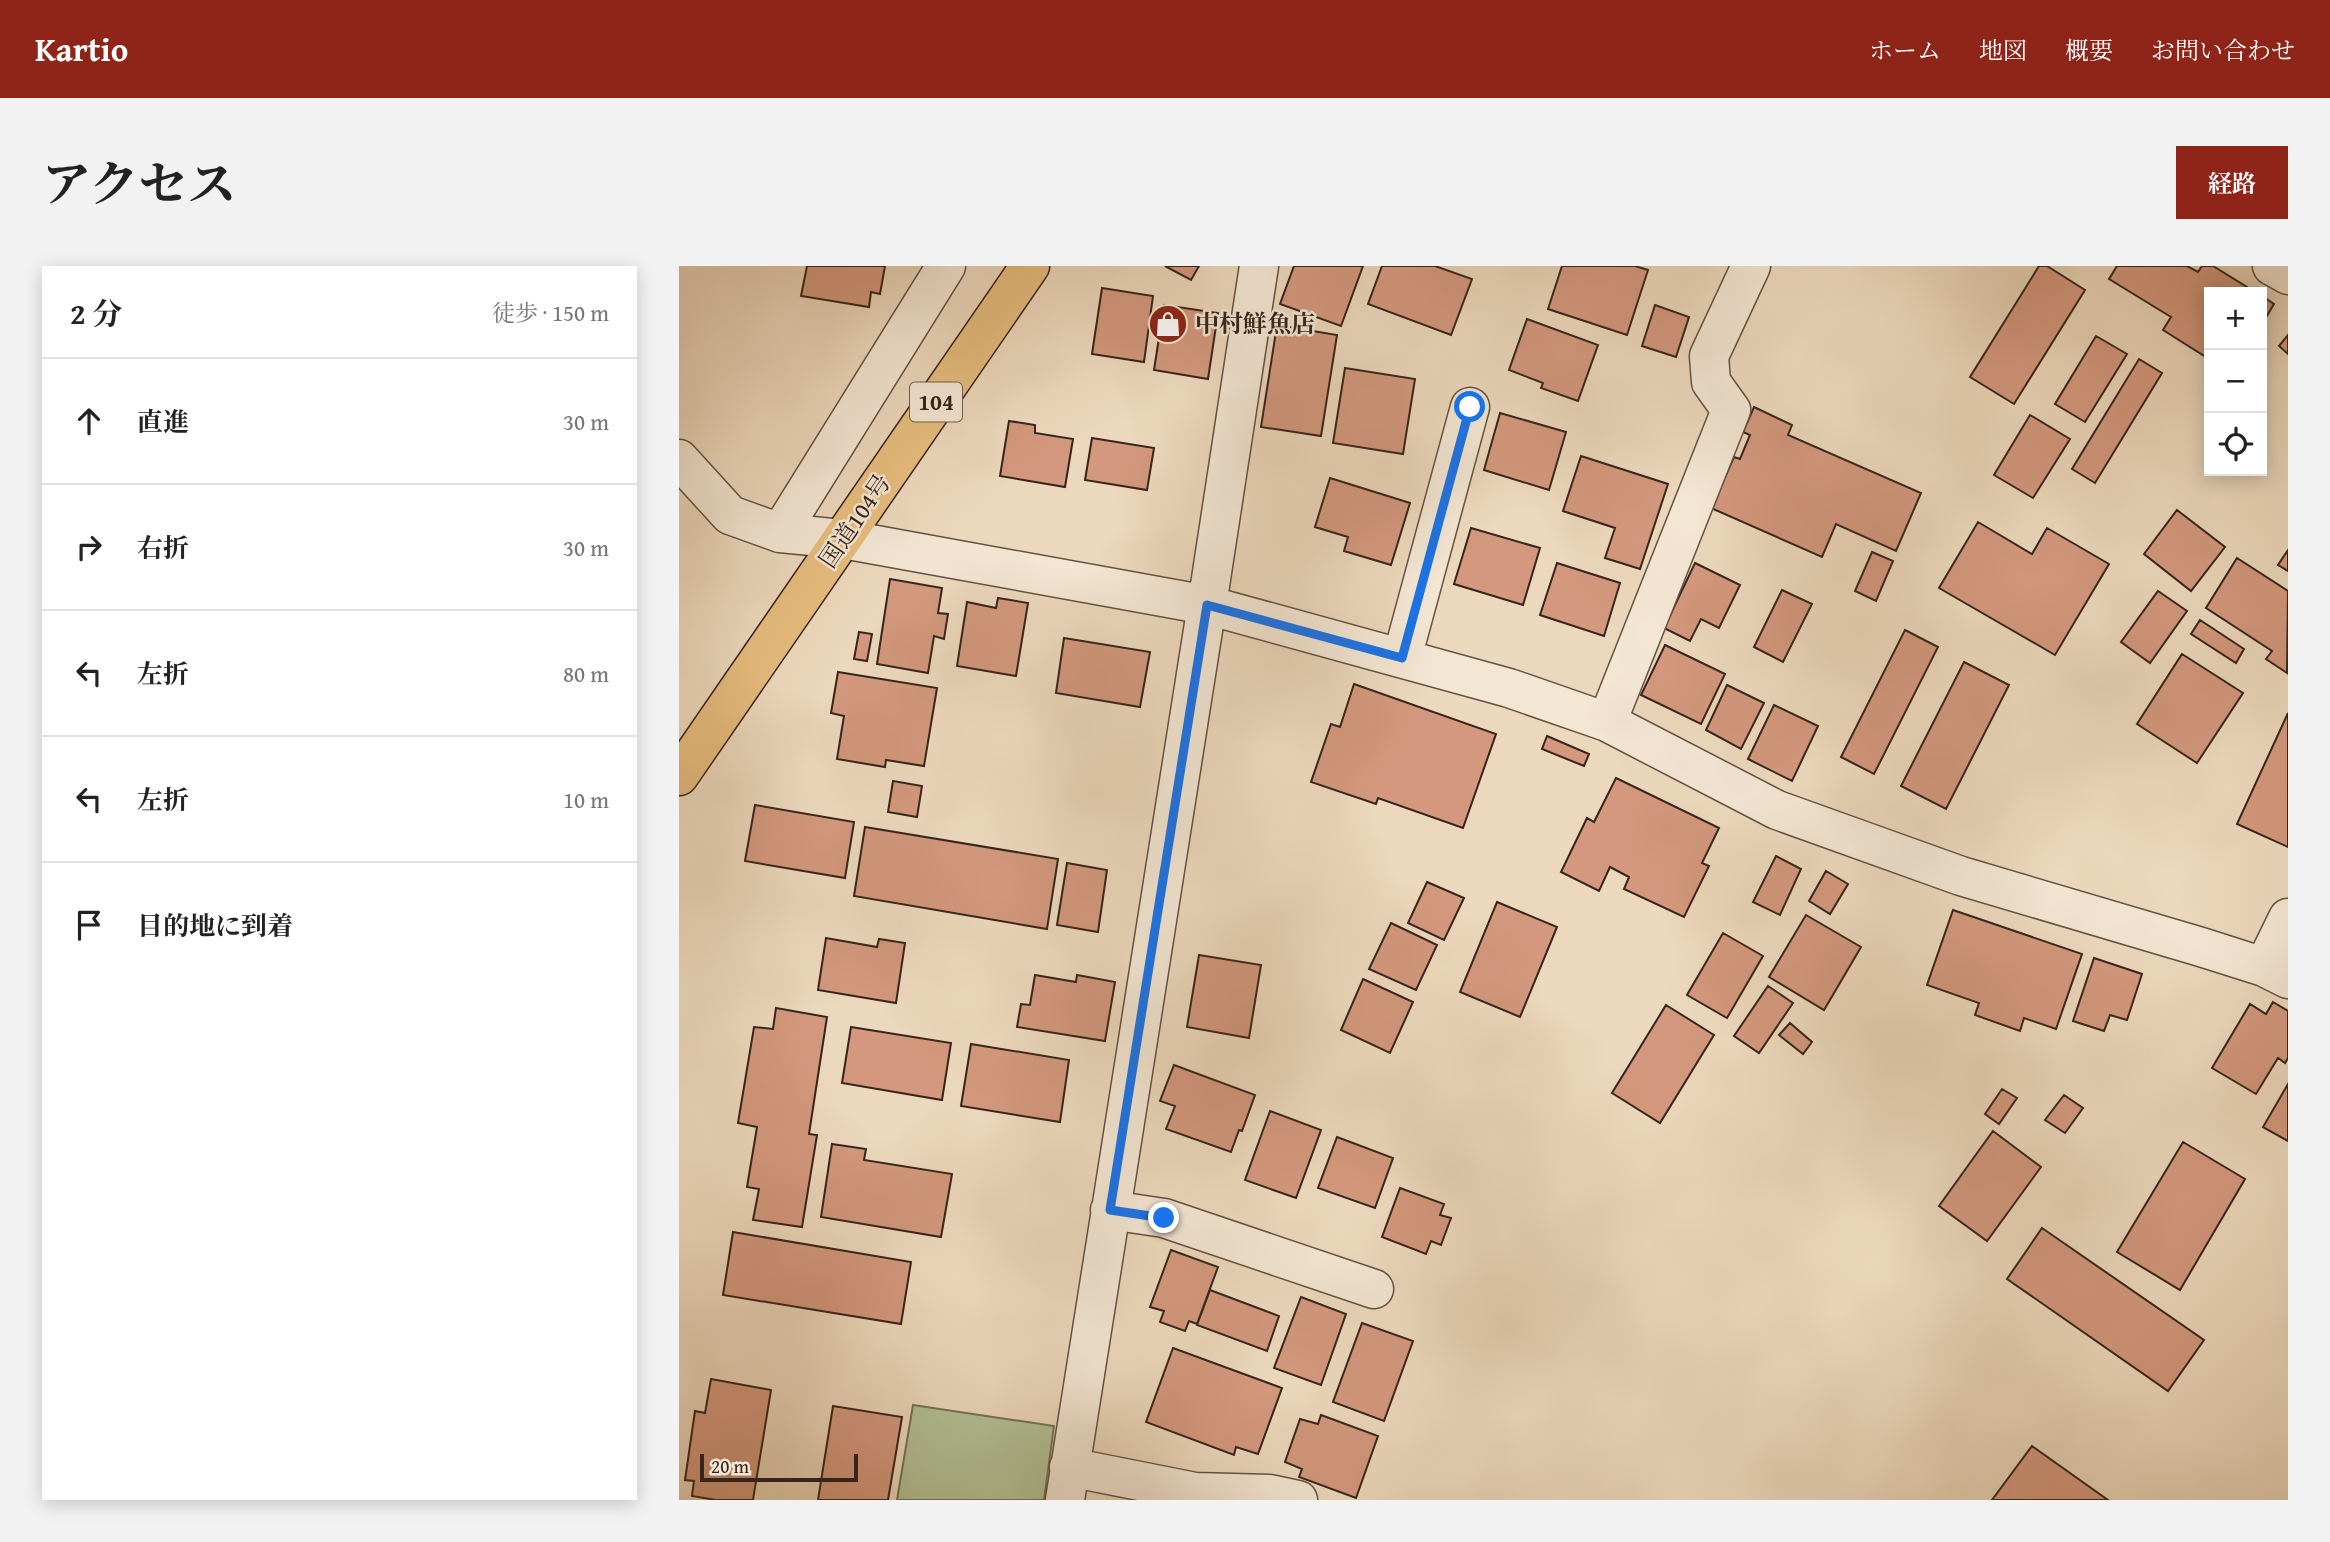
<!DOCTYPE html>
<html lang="ja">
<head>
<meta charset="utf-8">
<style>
	:root { --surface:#fff; --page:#f2f2f2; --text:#222; --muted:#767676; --line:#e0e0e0; --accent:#8f2418 }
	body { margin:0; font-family:"Gentium Book Plus","Noto Serif JP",serif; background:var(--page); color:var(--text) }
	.controls { position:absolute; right:21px; top:21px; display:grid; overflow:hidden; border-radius:0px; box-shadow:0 4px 18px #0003 }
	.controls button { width:63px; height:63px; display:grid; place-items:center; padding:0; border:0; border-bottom:2px solid var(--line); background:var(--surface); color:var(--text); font:35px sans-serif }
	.scale { position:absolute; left:21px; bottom:18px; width:158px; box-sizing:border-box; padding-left:7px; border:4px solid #37241b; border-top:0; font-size:19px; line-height:24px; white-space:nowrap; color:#37241b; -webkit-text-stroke:5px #f3e6d3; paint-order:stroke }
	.stop { position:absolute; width:21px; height:21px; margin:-16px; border:5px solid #1a73e8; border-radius:50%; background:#fff }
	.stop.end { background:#1a73e8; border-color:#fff; box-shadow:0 2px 7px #0008 }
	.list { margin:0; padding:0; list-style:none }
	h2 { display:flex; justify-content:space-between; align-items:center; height:91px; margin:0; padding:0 28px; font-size:30px }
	h2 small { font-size:23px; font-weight:400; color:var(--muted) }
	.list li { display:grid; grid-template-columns:46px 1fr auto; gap:21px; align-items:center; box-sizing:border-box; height:126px; padding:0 28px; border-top:2px solid var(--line) }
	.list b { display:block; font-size:26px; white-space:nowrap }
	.list em { font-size:23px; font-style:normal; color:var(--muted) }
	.icon { flex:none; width:38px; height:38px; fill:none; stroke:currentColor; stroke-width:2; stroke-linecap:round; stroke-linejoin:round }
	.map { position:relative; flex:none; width:1609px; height:1234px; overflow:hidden; border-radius:0px }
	header { display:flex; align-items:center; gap:42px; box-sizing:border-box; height:98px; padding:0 35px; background:var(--accent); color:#fff }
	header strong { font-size:33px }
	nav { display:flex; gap:38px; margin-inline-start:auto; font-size:24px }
	.intro { display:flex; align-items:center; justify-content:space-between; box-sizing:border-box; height:168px; padding:0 42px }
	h1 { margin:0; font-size:49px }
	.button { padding:18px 32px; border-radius:0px; background:var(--accent); color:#fff; font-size:24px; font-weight:700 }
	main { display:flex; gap:42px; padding:0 42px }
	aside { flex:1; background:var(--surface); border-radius:0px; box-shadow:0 4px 18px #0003 }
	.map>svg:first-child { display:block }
	.green { fill:#b2c096; stroke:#747258; stroke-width:2 }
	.building { fill:#d3987d; stroke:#37241b; stroke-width:2 }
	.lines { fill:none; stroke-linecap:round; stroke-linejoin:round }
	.minor-casing { stroke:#645143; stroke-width:41 }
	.highway-casing { stroke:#37241b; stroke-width:41 }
	.minor { stroke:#f3e6d3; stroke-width:38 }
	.highway { stroke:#e6bc7e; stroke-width:38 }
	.route { stroke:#1a73e8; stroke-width:9 }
	.labels { text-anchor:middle; stroke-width:5; stroke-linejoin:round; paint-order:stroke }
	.shield { fill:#f3e6d3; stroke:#6f5e52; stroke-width:2 }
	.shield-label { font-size:23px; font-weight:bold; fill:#37241b }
	.poi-label { font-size:24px; font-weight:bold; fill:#37241b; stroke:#f3e6d3; text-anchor:start }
	.street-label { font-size:24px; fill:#37241b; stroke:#f3e6d3 }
</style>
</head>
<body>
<header>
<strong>Kartio</strong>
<nav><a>ホーム</a><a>地図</a><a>概要</a><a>お問い合わせ</a></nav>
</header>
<div class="intro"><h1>アクセス</h1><a class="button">経路</a></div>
<main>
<aside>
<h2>2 分<small>徒歩 · 150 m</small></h2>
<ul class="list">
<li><svg class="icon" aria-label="ahead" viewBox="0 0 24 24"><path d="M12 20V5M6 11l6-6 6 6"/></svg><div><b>直進</b></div><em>30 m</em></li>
<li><svg class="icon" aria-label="right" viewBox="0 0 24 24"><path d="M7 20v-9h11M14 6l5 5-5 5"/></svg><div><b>右折</b></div><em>30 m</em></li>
<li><svg class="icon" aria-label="left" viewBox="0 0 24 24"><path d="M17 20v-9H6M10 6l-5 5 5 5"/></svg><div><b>左折</b></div><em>80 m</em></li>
<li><svg class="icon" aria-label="left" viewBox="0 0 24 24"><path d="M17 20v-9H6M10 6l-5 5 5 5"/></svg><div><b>左折</b></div><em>10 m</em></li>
<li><svg class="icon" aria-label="arrive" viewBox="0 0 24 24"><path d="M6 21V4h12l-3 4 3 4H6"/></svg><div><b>目的地に到着</b></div></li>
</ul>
</aside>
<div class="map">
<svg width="1609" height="1234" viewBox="0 0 1609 1234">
	<rect width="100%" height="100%" fill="#ecd8bc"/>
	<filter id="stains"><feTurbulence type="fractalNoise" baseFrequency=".00286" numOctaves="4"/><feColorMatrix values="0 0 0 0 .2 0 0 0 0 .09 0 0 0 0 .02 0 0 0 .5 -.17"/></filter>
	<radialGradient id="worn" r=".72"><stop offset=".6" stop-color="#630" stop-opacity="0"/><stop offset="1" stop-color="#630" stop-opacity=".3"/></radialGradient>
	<path class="green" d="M 234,1139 L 375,1160 L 365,1234 L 218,1234 Z"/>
	<path class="building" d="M 128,0 L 206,0 L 201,28 L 192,26 L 190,41 L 122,30 Z
		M 486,0 L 520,0 L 512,14 Z
		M 615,0 L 684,0 L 662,60 L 601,38 Z
		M 703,0 L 756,0 L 793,13 L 772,69 L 689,38 Z
		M 883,0 L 956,0 L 969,4 L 948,69 L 869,43 Z
		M 1360,0 L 1368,0 L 1406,24 L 1335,138 L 1291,111 Z
		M 1438,0 L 1508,0 L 1519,6 L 1523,0 L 1534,0 L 1576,26 L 1530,26 L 1530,93 L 1484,64 L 1492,51 L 1430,13 Z
		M 423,22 L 474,30 L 465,96 L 413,88 Z
		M 1583,30 L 1595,38 L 1583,58 Z
		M 485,39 L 539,47 L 529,113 L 475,104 Z
		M 976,39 L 1010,51 L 997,91 L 963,80 Z
		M 848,53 L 919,79 L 899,135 L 862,122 L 864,117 L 830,104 Z
		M 598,59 L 658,69 L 642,170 L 582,161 Z
		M 1609,69 L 1609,88 L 1600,80 Z
		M 1417,70 L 1448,88 L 1406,156 L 1376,138 Z
		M 1460,93 L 1483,107 L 1416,217 L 1393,203 Z
		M 666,102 L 736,113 L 724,188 L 654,177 Z
		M 1075,141 L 1113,159 L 1109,169 L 1242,227 L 1217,285 L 1157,258 L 1143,291 L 1032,242 L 1055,191 L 1061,193 L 1071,169 L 1064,166 Z
		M 821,147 L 887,166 L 870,224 L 805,204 Z
		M 1351,149 L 1391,173 L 1354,232 L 1315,209 Z
		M 330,155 L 356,159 L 356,167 L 394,173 L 386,221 L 321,210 Z
		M 413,172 L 475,182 L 468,224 L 406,214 Z
		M 902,190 L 989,218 L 961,303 L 926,292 L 936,262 L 884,245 Z
		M 651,212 L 731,237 L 712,299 L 665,285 L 669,271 L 636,261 Z
		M 1498,244 L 1546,281 L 1512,325 L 1465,288 Z
		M 1299,256 L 1353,288 L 1368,262 L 1430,298 L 1376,389 L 1260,322 Z
		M 792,262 L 861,282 L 844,339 L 775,318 Z
		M 1609,284 L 1609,305 L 1599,299 Z
		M 1193,286 L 1214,295 L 1197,335 L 1176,325 Z
		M 1558,292 L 1609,325 L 1608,407 L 1587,393 L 1593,385 L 1527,342 Z
		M 878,297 L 941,317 L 925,370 L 861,349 Z
		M 1016,297 L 1061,319 L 1040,362 L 1022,353 L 1011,375 L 985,362 Z
		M 211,313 L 263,322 L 259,347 L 269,348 L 265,373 L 255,370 L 249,407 L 198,398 Z
		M 1103,324 L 1133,338 L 1104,396 L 1075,381 Z
		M 1479,325 L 1508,345 L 1471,397 L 1442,376 Z
		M 319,332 L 349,337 L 337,410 L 278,400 L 288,336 L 317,342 Z
		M 1521,354 L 1565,383 L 1557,397 L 1512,368 Z
		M 1226,364 L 1259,381 L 1195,508 L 1162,491 Z
		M 180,366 L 193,368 L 188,395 L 175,393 Z
		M 385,372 L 471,386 L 461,441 L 377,427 Z
		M 986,379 L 1046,408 L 1022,458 L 962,429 Z
		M 1503,388 L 1564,427 L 1518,497 L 1458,458 Z
		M 1285,396 L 1330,419 L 1267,543 L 1222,520 Z
		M 159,406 L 258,422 L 245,500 L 207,494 L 206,501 L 158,493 L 165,450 L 152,447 Z
		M 675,418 L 817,468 L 784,562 L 699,532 L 697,538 L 632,516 L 652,458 L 661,461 Z
		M 1048,419 L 1085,437 L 1062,483 L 1027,464 Z
		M 1095,439 L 1139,460 L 1113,515 L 1069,493 Z
		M 1609,447 L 1609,581 L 1558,558 Z
		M 868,470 L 910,488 L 905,500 L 863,483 Z
		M 937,512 L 1040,562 L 1023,597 L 1030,600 L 1005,651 L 945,623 L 950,611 L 931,601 L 920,625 L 882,606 L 908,552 L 915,556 Z
		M 214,515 L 243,520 L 238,551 L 209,546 Z
		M 76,539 L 175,556 L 166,612 L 66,595 Z
		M 186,561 L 379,593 L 368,663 L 175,630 Z
		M 1097,590 L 1122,603 L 1101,649 L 1074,636 Z
		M 388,597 L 428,604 L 419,666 L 378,659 Z
		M 1147,605 L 1169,618 L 1151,648 L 1130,635 Z
		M 748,616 L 785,632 L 765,674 L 729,657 Z
		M 818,636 L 878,661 L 841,751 L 781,726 Z
		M 1274,644 L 1403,688 L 1377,763 L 1345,752 L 1341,765 L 1296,749 L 1300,737 L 1248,719 Z
		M 1127,649 L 1182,681 L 1145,744 L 1090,711 Z
		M 712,657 L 758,679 L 737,724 L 690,703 Z
		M 1044,667 L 1084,690 L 1048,752 L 1008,729 Z
		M 147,672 L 198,681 L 200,673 L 226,677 L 217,737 L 139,724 Z
		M 520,689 L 582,699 L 570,772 L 508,761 Z
		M 1415,692 L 1463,708 L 1448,754 L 1431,749 L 1425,765 L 1394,755 Z
		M 356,709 L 397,716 L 398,709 L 436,716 L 426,775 L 338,761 L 342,738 L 351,739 Z
		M 684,713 L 734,736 L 711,787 L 662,764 Z
		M 1089,720 L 1114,737 L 1080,787 L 1055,770 Z
		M 1594,736 L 1609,745 L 1609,792 L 1606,797 L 1599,792 L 1577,828 L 1533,802 L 1571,738 L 1587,748 Z
		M 987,739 L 1035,769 L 981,857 L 933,827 Z
		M 97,742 L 148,751 L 130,868 L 138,869 L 123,961 L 74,954 L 80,923 L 68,921 L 78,861 L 59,857 L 75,761 L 94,763 Z
		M 1111,757 L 1133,776 L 1124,788 L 1100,769 Z
		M 172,761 L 272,777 L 263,834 L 163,817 Z
		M 292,778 L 390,794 L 381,856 L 282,840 Z
		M 495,799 L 576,829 L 563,865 L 560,864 L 552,886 L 487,863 L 496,840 L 481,835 Z
		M 1609,818 L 1609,875 L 1584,861 Z
		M 1323,823 L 1338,832 L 1320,858 L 1306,848 Z
		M 1385,829 L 1404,842 L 1386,867 L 1366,854 Z
		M 591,845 L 642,864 L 617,932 L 566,914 Z
		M 1314,865 L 1362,901 L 1308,975 L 1260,940 Z
		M 658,871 L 714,892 L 696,942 L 639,922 Z
		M 1504,876 L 1566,913 L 1501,1024 L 1438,986 Z
		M 153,878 L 187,883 L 185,894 L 273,908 L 262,971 L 142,951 Z
		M 721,922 L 765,938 L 761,949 L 772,952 L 762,979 L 752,975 L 747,988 L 703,971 Z
		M 1363,962 L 1525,1074 L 1489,1125 L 1328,1013 Z
		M 54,966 L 232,996 L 222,1058 L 44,1029 Z
		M 492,984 L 539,1001 L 518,1058 L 510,1055 L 506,1065 L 481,1056 L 485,1045 L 471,1041 Z
		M 531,1024 L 600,1050 L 588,1085 L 518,1059 Z
		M 622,1031 L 667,1048 L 642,1119 L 595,1102 Z
		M 683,1057 L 734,1075 L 705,1155 L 654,1136 Z
		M 494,1082 L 603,1122 L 579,1188 L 557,1181 L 555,1189 L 467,1156 Z
		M 32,1113 L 92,1124 L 74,1234 L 37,1234 L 13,1230 L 15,1215 L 6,1214 L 16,1145 L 26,1147 Z
		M 154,1140 L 223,1151 L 209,1234 L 139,1234 Z
		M 642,1149 L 699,1170 L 677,1232 L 620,1211 L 623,1203 L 606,1196 L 621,1153 L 639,1158 Z
		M 1353,1180 L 1429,1234 L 1313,1234 Z"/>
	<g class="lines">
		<g class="minor-casing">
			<path id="minor" d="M 1593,0 L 1609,9
				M 0,193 L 51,249 L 101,267 L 164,273 L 528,339 L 830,422 L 928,456 L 1098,544 L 1282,610 L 1522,681 L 1585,701 L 1609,713
				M 101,267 L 267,0
				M 723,392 L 791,141
				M 928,456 L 1052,144 L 1032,116 L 1030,90 L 1072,0
				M 1585,701 L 1609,652
				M 431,944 L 485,952 L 695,1023
				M 390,1201 L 516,1226 L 591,1228 L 619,1234
				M 386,1234 L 528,339 L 580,0"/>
		</g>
		<g class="highway-casing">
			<path id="highway" d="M 0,510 L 351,0"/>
		</g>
		<use href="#minor" class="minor"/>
		<use href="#highway" class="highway"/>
	</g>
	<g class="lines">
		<path class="route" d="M 485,952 L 431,944 L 528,339 L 723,392 L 791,141"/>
	</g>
	<defs>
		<g id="shop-disc" transform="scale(2.0125)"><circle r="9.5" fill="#8f2418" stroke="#f3e6d3"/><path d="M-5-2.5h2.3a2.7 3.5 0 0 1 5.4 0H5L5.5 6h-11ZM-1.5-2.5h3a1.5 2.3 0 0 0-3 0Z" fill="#fff"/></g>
	</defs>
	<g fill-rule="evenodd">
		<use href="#shop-disc" x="489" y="58"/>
	</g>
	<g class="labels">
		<rect class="shield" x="231" y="116.5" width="52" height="39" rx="5"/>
		<g class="shield-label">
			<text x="257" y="144">104</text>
		</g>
		<g class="poi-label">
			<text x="516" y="66">中村鮮魚店</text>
		</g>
		<g class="street-label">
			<text transform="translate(176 255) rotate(-56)" y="8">国道104号</text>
		</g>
	</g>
	<rect width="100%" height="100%" filter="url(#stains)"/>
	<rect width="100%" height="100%" fill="url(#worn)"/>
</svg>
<div class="controls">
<button>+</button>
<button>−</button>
<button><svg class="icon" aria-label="locate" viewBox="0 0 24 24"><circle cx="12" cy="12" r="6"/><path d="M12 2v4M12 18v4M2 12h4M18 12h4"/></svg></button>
</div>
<div class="scale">20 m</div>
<div class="stop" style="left:791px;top:141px"></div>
<div class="stop end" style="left:485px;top:952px"></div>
</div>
</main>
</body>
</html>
